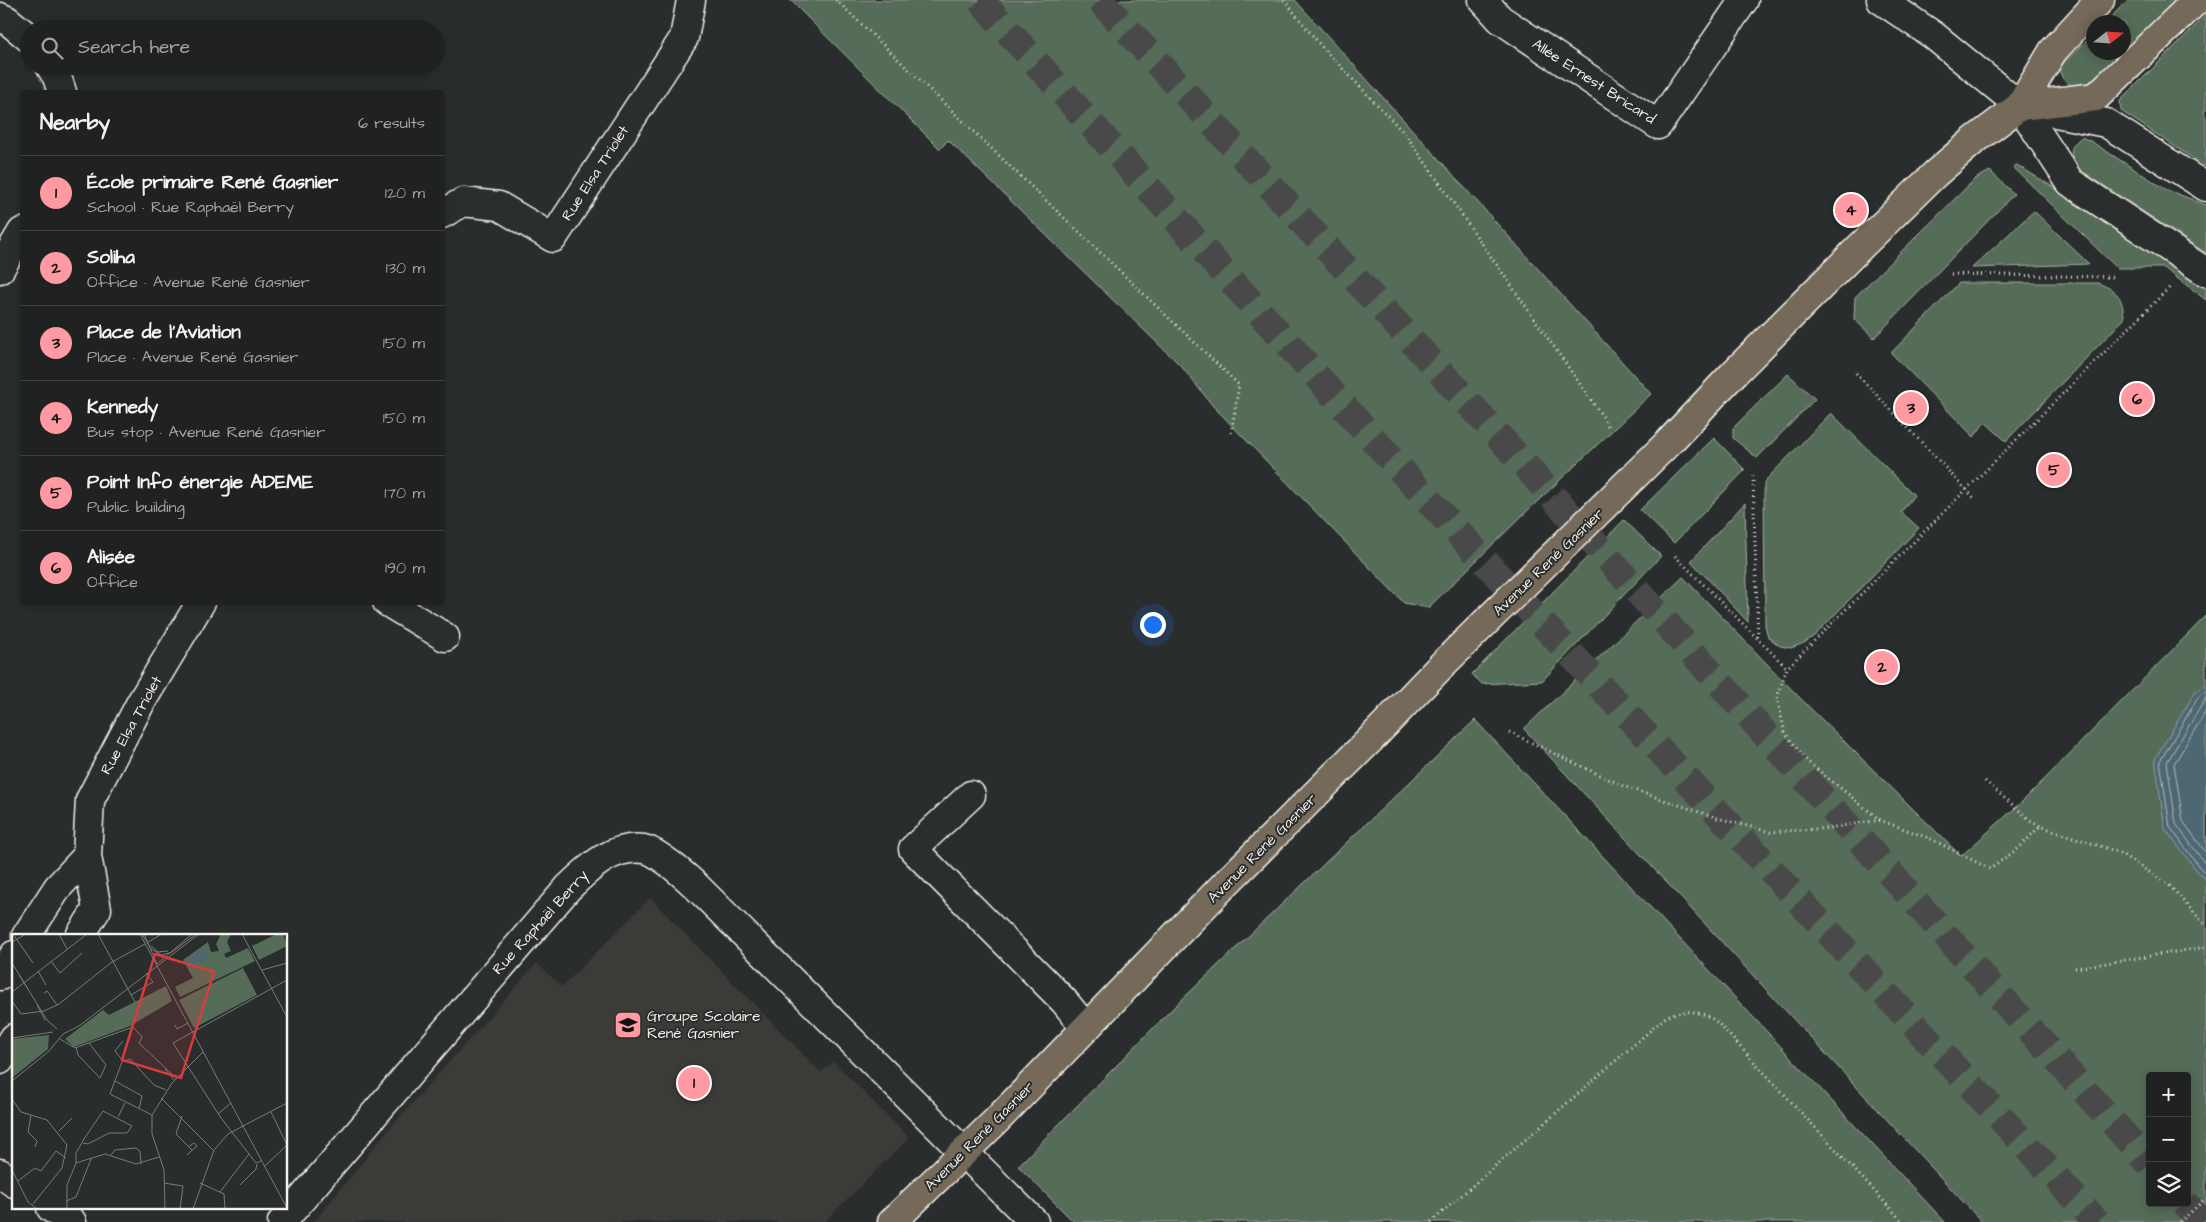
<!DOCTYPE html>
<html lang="en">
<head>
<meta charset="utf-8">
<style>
	:root { --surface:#202222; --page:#2d2f2f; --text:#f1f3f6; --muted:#a2a4a5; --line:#3d3f40; --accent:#ff9aa2 }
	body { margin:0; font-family:"Architects Daughter",sans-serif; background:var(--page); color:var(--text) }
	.controls { position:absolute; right:15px; bottom:15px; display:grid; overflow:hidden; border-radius:5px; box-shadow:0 2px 12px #0003 }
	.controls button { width:45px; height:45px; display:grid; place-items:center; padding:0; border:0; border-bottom:1px solid var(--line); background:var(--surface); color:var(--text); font:25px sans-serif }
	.compass { position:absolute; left:2086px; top:15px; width:45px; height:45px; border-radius:50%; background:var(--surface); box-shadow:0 2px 12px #0003; rotate:73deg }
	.you { position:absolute; left:1152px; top:624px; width:18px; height:18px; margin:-12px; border:4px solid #fff; border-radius:50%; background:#1a73e8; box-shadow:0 0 0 8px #1a73e833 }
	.badge { display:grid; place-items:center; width:32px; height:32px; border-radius:50%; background:var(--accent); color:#111; font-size:16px; font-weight:700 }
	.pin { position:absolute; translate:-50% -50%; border:2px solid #fff; box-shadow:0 1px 5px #0006 }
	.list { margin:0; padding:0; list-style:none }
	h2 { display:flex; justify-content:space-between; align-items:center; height:65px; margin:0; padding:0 20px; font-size:21px }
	h2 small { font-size:16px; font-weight:400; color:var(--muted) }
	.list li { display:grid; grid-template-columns:32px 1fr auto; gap:15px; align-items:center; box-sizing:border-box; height:75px; padding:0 20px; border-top:1px solid var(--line) }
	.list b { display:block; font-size:19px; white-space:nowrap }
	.list p { margin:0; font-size:16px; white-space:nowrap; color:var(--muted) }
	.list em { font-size:16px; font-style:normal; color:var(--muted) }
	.icon { flex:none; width:28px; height:28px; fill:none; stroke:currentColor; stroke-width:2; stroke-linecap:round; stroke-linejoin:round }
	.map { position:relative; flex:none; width:2206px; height:1222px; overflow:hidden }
	.search { position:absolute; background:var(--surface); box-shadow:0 2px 12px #0003; left:20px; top:20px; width:425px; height:55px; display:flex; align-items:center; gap:12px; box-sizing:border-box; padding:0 18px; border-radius:28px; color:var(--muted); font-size:19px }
	.panel { position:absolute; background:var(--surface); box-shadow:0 2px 12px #0003; left:20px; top:90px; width:425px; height:515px; border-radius:5px }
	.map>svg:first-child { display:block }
	.built { fill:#3d3a39 }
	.green { fill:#556c59; stroke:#a4aea0; fill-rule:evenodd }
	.water { fill:#4e6773; stroke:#909ea2 }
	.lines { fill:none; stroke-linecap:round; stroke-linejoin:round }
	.shore { stroke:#b2bab9; stroke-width:1 }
	.highway-tunnel { stroke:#484a4a; stroke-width:28; stroke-dasharray:28 14; stroke-linecap:butt }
	.minor-casing { stroke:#f4f1e8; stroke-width:31 }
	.major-casing { stroke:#f4f1e8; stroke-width:31 }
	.path { stroke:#f4f1e8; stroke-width:3; stroke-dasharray:1 4; stroke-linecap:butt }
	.minor { stroke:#2a2d2e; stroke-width:28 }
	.major { stroke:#746a5a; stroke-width:28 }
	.labels { text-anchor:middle; stroke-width:4; stroke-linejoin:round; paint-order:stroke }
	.street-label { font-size:15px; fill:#f4f1e8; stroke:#2a2d2e }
	.poi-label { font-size:15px; fill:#f4f1e8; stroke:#2a2d2e; text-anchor:start }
	.inset-road { fill:none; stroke:#7b7b78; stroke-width:1 }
	.view { fill:#d93c3b; fill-opacity:0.15; stroke:#d93c3b; stroke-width:2.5 }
	.inset-edge { fill:none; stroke:#f4f1e8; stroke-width:2.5 }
</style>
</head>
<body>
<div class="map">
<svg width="2206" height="1222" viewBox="0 0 2206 1222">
	<rect width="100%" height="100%" fill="#2a2d2e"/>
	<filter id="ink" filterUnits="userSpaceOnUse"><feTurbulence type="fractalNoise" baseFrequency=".02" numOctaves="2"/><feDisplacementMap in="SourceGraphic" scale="10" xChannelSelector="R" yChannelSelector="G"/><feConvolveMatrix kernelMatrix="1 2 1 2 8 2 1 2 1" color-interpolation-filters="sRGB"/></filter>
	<g filter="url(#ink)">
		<path class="built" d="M 650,898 L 820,1072 L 834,1062 L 909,1138 L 824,1222 L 314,1222 L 385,1134 L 537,963 L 562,987 Z"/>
		<path class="green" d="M 790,0 L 1295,0 L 1651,394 L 1524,514 L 1428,608 L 1404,603 L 1213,406 L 1181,366 L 948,140 L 940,149 Z
			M 2128,0 L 2181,0 L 2096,84 C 2078,90 2062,88 2059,67 L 2093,35 L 2094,52 L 2124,52 L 2124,22 L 2106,22 Z
			M 2206,15 L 2206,110 L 2204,111 L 2206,119 L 2206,167 L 2121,111 L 2120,101 Z
			M 2082,137 L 2092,142 L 2165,189 L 2206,205 L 2206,253 L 2079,169 C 2070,156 2067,147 2082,137 Z
			M 2017,165 L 2131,235 L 2206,289 L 2206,300 L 2164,268 L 2117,268 L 2013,167 Z
			M 1990,171 L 2014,194 L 1874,338 L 1854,319 L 1855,297 L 1975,179 Z
			M 2034,211 L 2089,264 L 1972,268 Z
			M 1959,283 L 2098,283 C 2118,291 2123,297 2124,319 L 2006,441 L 1985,422 L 1974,437 L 1891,353 Z
			M 1788,374 L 1815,399 L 1757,458 L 1733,438 L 1733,428 Z
			M 1831,413 L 1914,495 L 1901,512 L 1919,528 L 1814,636 L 1804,643 L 1791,648 L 1780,646 L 1768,637 L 1765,625 L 1764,482 Z
			M 1714,438 L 1745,470 L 1674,543 L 1640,510 Z
			M 1745,503 L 1748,622 L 1691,561 Z
			M 1624,520 L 1661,556 L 1542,681 L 1482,684 L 1472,674 Z
			M 1683,577 L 1799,697 L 1961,856 L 2023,801 L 2206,616 L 2206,1222 L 1982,1222 L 1524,729 ZM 2150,1076 L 2187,1076 L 2187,1203 L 2150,1203 Z
			M 1475,720 L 1945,1222 L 1074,1222 L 1018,1166 L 1170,1011 Z"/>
		<path class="water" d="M 2206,685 L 2206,879 L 2197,871 L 2165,829 L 2155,759 L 2195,692 Z"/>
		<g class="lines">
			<path class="shore" d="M 2206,691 L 2199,696 L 2160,761 L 2170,827 L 2200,868 L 2206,873
				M 2206,698 L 2167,762 L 2176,824 L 2206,865
				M 2206,711 L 2174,764 L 2183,821 L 2206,853"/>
			<path class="highway-tunnel" d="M 980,0 L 1415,486 L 2097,1222
				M 1100,0 L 1487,423 L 2150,1164
				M 2185,1203 L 2202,1222"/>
			<g class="minor-casing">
				<path id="minor" d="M 1483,0 L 1500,19 L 1658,125 L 1744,0
					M 1881,0 L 1933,35 L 2020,106 L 2070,182 L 2206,272
					M 0,17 L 7,20 L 29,38
					M 50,66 L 57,77 L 62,92
					M 2026,107 L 2106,123 L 2206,187
					M 442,214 L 463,202 L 499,206 L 553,238 L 684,38 L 691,0
					M 0,269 L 22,232
					M 387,602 L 445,637
					M 971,795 L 913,849 L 1064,1001 L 1086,1028
					M 26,936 L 58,887 L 87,856
					M 80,936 L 97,909 L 87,856 L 90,800 L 140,704 L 201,602
					M 0,976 L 14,955
					M 0,1060 L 14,1038
					M 0,1173 L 14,1183
					M 51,1208 L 72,1222
					M 282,1222 L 568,888 C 589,868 612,845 644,849 C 657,851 685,876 695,885 L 1034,1222"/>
			</g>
			<g class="major-casing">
				<path id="major" d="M 2020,106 L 2096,97 L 2197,0
					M 892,1222 L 997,1120 L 1227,882 L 1369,741 L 1443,664 L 1670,441 L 1735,372 L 1859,248 L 1935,174 L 1972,142 L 2020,106 L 2053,51 L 2100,0"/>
			</g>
			<path class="path" d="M 836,0 L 1239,385 L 1231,434
				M 1284,0 L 1321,46 L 1406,135 L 1603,417 L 1609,429
				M 1951,274 L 2112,277
				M 1856,373 L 1975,499
				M 1753,476 L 1758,641
				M 1675,556 L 1787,668
				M 1509,732 L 1623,786 L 1714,817 L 1770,832 L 1829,828 L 1880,820 L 1931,839 L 1990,869 L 2020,847 L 2040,826
				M 1985,781 L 2030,820 L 2040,826 L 2118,852 L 2169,885 L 2206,926
				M 1880,820 L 1808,762 L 1785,733 L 1777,697 L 1787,668 L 2170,287
				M 2075,968 L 2206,947
				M 1431,1222 L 1667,1016 C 1687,1009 1702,1010 1718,1023 L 1903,1222
				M 2180,1222 L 2206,1198"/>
			<use href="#minor" class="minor"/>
			<use href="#major" class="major"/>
		</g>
	</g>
	<defs>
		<g id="school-square" transform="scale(1.4375)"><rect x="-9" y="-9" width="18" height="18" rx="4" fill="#ff9aa2" stroke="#2a2d2e"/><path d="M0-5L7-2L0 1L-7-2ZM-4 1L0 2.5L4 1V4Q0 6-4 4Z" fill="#111"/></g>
	</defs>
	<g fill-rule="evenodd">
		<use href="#school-square" x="628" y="1025"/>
	</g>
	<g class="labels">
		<g class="street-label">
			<text transform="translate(1594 81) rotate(33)" y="5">Allée Ernest Bricard</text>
			<text transform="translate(595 173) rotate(-57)" y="5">Rue Elsa Triolet</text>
			<text transform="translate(1548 562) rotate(-44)" y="5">Avenue René Gasnier</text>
			<text transform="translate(131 725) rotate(-61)" y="5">Rue Elsa Triolet</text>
			<text transform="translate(1262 848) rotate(-45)" y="5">Avenue René Gasnier</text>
			<text transform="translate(540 922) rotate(-48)" y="5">Rue Raphaël Berry</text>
			<text transform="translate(979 1136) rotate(-45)" y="5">Avenue René Gasnier</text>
		</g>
		<g class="poi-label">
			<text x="647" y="1021">Groupe Scolaire<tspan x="647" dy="17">René Gasnier</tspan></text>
		</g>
	</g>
	<g transform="translate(12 934)">
		<rect width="275" height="275" fill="#2a2d2e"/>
		<path d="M 209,0 L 219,0 L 215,8 L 219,17 L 212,20 L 214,24 L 236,14 L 243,27 L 168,63 L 163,53 L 181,44 L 171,26 L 196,8 L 199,18 L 207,17 L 204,10 ZM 265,0 L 271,0 L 275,12 L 247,26 L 240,12 ZM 231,34 L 245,61 L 182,94 L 167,66 ZM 154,52 L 160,67 L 118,92 L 62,113 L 53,105 L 91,76 L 97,81 ZM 37,101 L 36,115 L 0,144 L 0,105 Z" fill="#556c59"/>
		<path d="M 189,16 L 195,19 L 196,24 L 179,33 L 176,24 Z" fill="#4e6773"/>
		<path class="inset-road" d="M 1,0 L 21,29M 47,0 L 55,15M 86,0 L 123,68M 128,0 L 275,274M 130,0 L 139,15 L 150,21 L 160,18 L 184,0M 132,0 L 145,30M 230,0 L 275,83M 0,8 L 14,0M 136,8 L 150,0M 139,12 L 146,18 L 156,17M 39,27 L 48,39 L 70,19M 0,29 L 35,86 L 45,95M 145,30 L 180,0M 250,36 L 275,29M 26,37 L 34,51M 7,41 L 16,55M 0,58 L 75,0M 32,59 L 35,57 L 45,71M 119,61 L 141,48 L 134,39M 0,67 L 9,80 L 32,77 L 47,70 L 100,28 L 133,10M 25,71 L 33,86M 163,91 L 165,95 L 176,89M 0,104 L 41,98M 48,105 L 63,114 L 121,93 L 130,103 L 127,109 L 165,145M 111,107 L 103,117 L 111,127M 64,113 L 66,121 L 88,144 L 94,131 L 77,109M 153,135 L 163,147M 0,147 L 37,117 L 51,100 L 67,92 L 187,0M 103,147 L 130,162 L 127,175M 149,164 L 201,216M 0,165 L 9,178 L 35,186 L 55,211 L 50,234 L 21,270M 206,180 L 219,169M 19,181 L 16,198 L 25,207 L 23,213M 140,181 L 98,160 L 110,128 L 118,125 L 142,151 L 154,156M 170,182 L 164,200 L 180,216M 106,183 L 113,169M 229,193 L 275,169M 47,197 L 60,184M 99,221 L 103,216 L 124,214 L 128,217 L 129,230M 175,221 L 185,212 L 182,209 L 176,213M 249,227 L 244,229 L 209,184 L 161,109 L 275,46M 64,229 L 64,219 L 72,205 L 91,177 L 120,192 L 115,199 L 97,199 L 76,210 L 71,209M 253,232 L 275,211 L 259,178M 0,236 L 16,268 L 25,275M 6,247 L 23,234 L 29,237 L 44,217 L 54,224M 152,249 L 171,252 L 168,275M 188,249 L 212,260 L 213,275M 228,251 L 244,235 L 245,230M 208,258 L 237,220M 54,267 L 64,263 L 79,225M 55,275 L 55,251 L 64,229 L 93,220 L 124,230 L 147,223M 153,275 L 152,236 L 140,200 L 140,181 L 160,149 L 191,118M 181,275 L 202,216 L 216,200 L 231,192"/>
		<path class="view" d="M 143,20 L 202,38 L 169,144 L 110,126 Z"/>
		<rect width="275" height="275" class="inset-edge"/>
	</g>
</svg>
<div class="controls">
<button>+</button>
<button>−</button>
<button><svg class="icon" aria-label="layers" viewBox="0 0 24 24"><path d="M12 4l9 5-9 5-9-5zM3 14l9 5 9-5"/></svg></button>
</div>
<svg class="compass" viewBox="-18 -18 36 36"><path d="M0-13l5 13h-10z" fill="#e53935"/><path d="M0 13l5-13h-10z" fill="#a2a4a5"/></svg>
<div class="you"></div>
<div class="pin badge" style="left:694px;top:1083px">1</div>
<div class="pin badge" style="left:1882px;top:667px">2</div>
<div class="pin badge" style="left:1911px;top:408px">3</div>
<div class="pin badge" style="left:1851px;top:210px">4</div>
<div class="pin badge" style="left:2054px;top:470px">5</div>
<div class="pin badge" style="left:2137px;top:399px">6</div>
<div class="search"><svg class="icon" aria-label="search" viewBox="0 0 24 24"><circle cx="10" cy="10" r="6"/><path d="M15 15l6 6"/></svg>Search here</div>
<section class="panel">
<h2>Nearby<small>6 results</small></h2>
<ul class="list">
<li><span class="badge">1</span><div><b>École primaire René Gasnier</b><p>School · Rue Raphaël Berry</p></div><em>120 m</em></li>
<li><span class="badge">2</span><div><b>Soliha</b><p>Office · Avenue René Gasnier</p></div><em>130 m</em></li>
<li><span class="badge">3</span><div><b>Place de l’Aviation</b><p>Place · Avenue René Gasnier</p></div><em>150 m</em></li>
<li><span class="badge">4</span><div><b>Kennedy</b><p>Bus stop · Avenue René Gasnier</p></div><em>150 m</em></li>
<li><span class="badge">5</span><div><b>Point Info énergie ADEME</b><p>Public building</p></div><em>170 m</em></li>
<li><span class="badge">6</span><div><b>Alisée</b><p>Office</p></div><em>190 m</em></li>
</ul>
</section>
</div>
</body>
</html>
